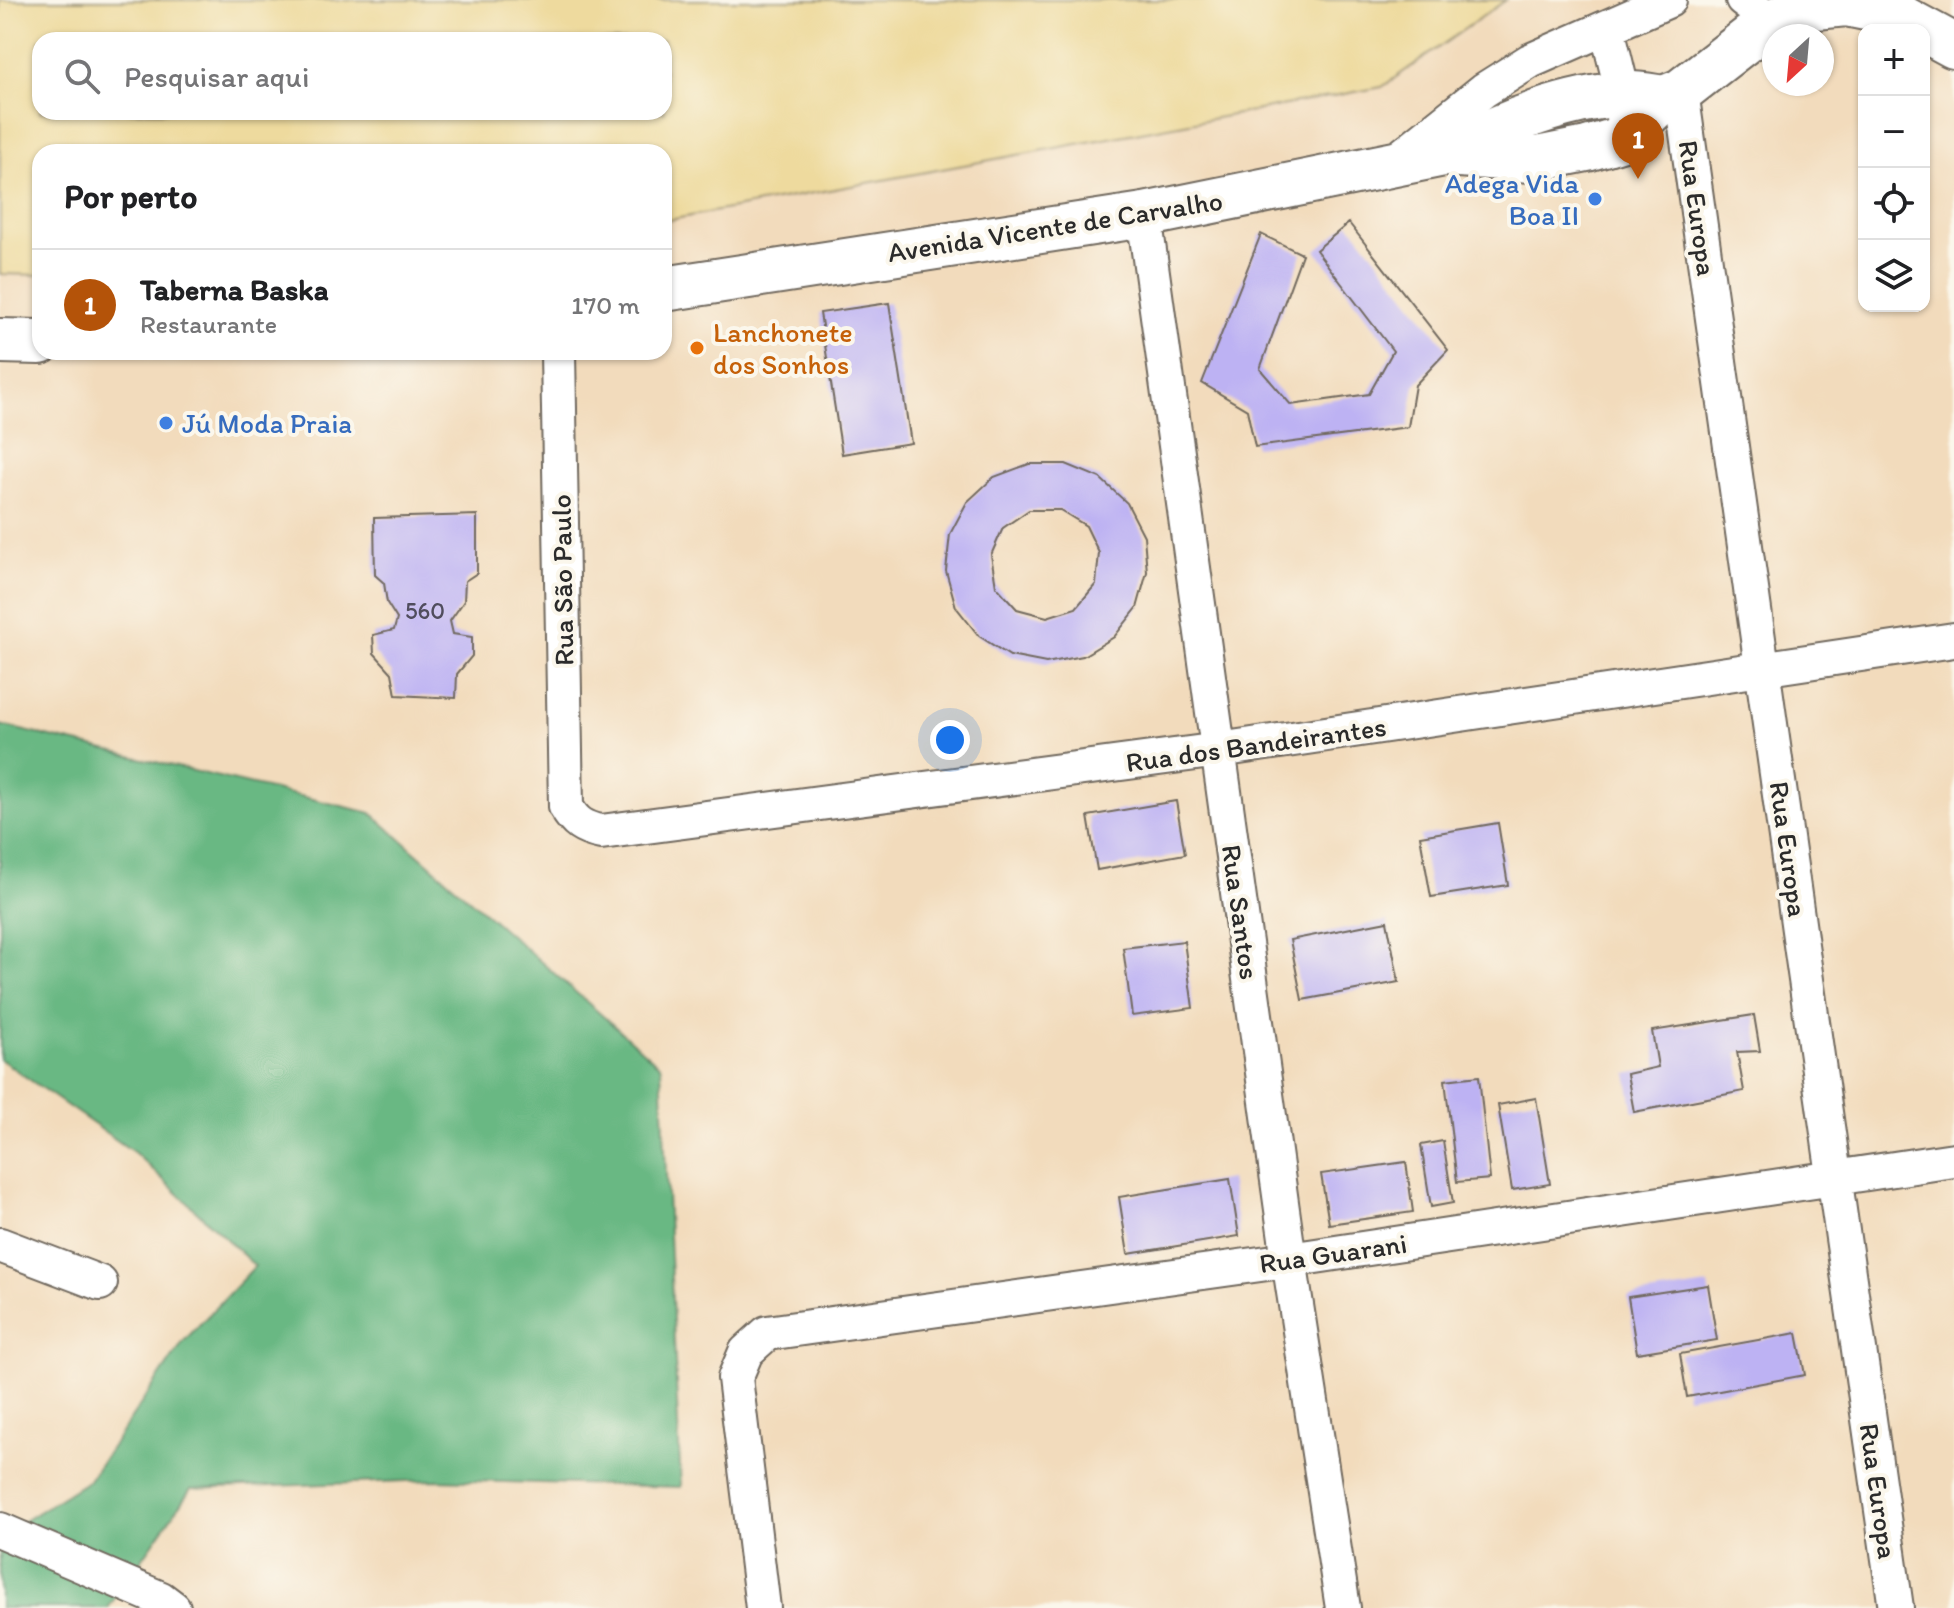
<!DOCTYPE html>
<html lang="pt">
<head>
<meta charset="utf-8">
<style>
	:root { --surface:#fff; --page:#f2f2f2; --text:#202124; --muted:#757577; --line:#e0e0e0; --accent:#b45309 }
	body { margin:0; font-family:Itim,sans-serif; background:var(--page); color:var(--text) }
	.controls { position:absolute; right:24px; top:24px; display:grid; overflow:hidden; border-radius:16px; box-shadow:0 2px 6px #0004 }
	.controls button { width:72px; height:72px; display:grid; place-items:center; padding:0; border:0; border-bottom:2px solid var(--line); background:var(--surface); color:var(--text); font:40px sans-serif }
	.compass { position:absolute; left:1762px; top:24px; width:72px; height:72px; border-radius:50%; background:var(--surface); box-shadow:0 2px 6px #0004; rotate:206deg }
	.you { position:absolute; left:950px; top:740px; width:28px; height:28px; margin:-20px; border:6px solid #fff; border-radius:50%; background:#1a73e8; box-shadow:0 0 0 12px #1a73e833 }
	.badge { display:grid; place-items:center; width:52px; height:52px; border-radius:50%; background:var(--accent); color:#fff; font-size:26px; font-weight:700 }
	.pin { position:absolute; translate:-50% -66px; filter:drop-shadow(0 2px 4px #0008) }
	.pin::after { content:''; position:absolute; top:42px; width:28px; height:24px; background:inherit; clip-path:polygon(0 0,100% 0,50% 100%) }
	.list { margin:0; padding:0; list-style:none }
	h2 { display:flex; justify-content:space-between; align-items:center; height:104px; margin:0; padding:0 32px; font-size:34px }
	h2 small { font-size:26px; font-weight:400; color:var(--muted) }
	.list li { display:grid; grid-template-columns:52px 1fr auto; gap:24px; align-items:center; box-sizing:border-box; height:112px; padding:0 32px; border-top:2px solid var(--line) }
	.list b { display:block; font-size:30px; white-space:nowrap }
	.list p { margin:0; font-size:26px; white-space:nowrap; color:var(--muted) }
	.list em { font-size:26px; font-style:normal; color:var(--muted) }
	.icon { flex:none; width:44px; height:44px; fill:none; stroke:currentColor; stroke-width:2; stroke-linecap:round; stroke-linejoin:round }
	.map { position:relative; flex:none; width:1954px; height:1608px; overflow:hidden }
	.search { position:absolute; background:var(--surface); box-shadow:0 2px 6px #0004; left:32px; top:32px; width:640px; height:88px; display:flex; align-items:center; gap:20px; box-sizing:border-box; padding:0 28px; border-radius:24px; color:var(--muted); font-size:30px }
	.panel { position:absolute; background:var(--surface); box-shadow:0 2px 6px #0004; left:32px; top:144px; width:640px; height:216px; border-radius:24px }
	.map>svg:first-child { display:block }
	.forest { fill:#69b883; stroke:#4a7257; stroke-width:2 }
	.sand { fill:#eeda9e; stroke:#8c8264; stroke-width:2; fill-rule:evenodd }
	.building { fill:#bdb2f3; fill-rule:evenodd }
	.lines { fill:none; stroke-linecap:round; stroke-linejoin:round }
	.minor-casing { stroke:#71695e; stroke-width:38 }
	.major-casing { stroke:#71695e; stroke-width:48 }
	.minor { stroke:#fff; stroke-width:34 }
	.major { stroke:#fff; stroke-width:44 }
	.shop-dot { fill:#3f7fe0; stroke:#fbf7ec; stroke-width:3 }
	.food-dot { fill:#e8710a; stroke:#fbf7ec; stroke-width:3 }
	.labels { text-anchor:middle; stroke-width:8; stroke-linejoin:round; paint-order:stroke }
	.number-label { font-size:24px; fill:#504d5d }
	.shop-label { font-size:28px; fill:#366cbe; stroke:#fbf7ec; text-anchor:end }
	.street-label { font-size:28px; fill:#2b2b2b; stroke:#fbf7ec }
	.food-label { font-size:28px; fill:#c56008; stroke:#fbf7ec; text-anchor:start }
</style>
</head>
<body>
<div class="map">
<svg width="1954" height="1608" viewBox="0 0 1954 1608">
	<rect width="100%" height="100%" fill="#fbf7ec"/>
	<filter id="ink" filterUnits="userSpaceOnUse"><feTurbulence type="fractalNoise" baseFrequency=".0125" numOctaves="2"/><feDisplacementMap in="SourceGraphic" scale="16" xChannelSelector="R" yChannelSelector="G"/><feConvolveMatrix kernelMatrix="1 2 1 2 8 2 1 2 1" color-interpolation-filters="sRGB"/></filter>
	<filter id="wash" filterUnits="userSpaceOnUse"><feTurbulence type="fractalNoise" baseFrequency=".006" numOctaves="4" result="noise"/><feDisplacementMap in="SourceGraphic" scale="32" xChannelSelector="R" yChannelSelector="G"/><feGaussianBlur stdDeviation="1.8" result="paint"/><feColorMatrix in="noise" values="0 0 0 0 0 0 0 0 0 0 0 0 0 0 0 0 0 1.4 0 .05"/><feComposite in="paint" operator="in"/></filter>
	<g filter="url(#wash)">
		<rect width="100%" height="100%" fill="#f2dbbc"/>
		<path class="forest" d="M 0,725 L 371,813 L 661,1067 L 681,1487 L 434,1480 L 191,1489 L 108,1608 L 0,1608 L 0,1536 L 89,1480 L 184,1341 L 255,1266 L 135,1153 L 0,1059 Z"/>
		<path class="sand" d="M 0,0 L 1506,0 L 1382,87 L 664,221 L 664,152 L 40,152 L 40,275 L 0,274 ZM 40,40 L 664,40 L 664,112 L 40,112 Z"/>
		<g id="blocks">
			<path class="building" d="M 1349,223 L 1448,350 L 1415,385 L 1408,427 L 1255,447 L 1247,410 L 1202,383 L 1261,234 L 1302,254 L 1260,369 L 1291,405 L 1369,394 L 1393,351 L 1316,250 Z
				M 889,303 L 911,443 L 842,454 L 820,313 Z
				M 1029,464 L 1066,464 L 1100,478 L 1127,503 L 1144,536 L 1147,572 L 1137,608 L 1114,637 L 1083,656 L 1046,663 L 1010,656 L 979,636 L 956,607 L 946,571 L 950,534 L 967,502 L 994,477 ZM 1029,510 L 1060,510 L 1086,526 L 1099,553 L 1096,584 L 1076,608 L 1047,617 L 1017,609 L 996,586 L 991,555 L 1003,528 Z
				M 477,515 L 477,573 L 465,581 L 464,601 L 450,621 L 453,634 L 472,637 L 472,656 L 457,674 L 456,698 L 396,695 L 392,673 L 374,653 L 373,635 L 394,630 L 397,619 L 387,603 L 384,583 L 375,575 L 374,518 Z
				M 1176,801 L 1185,854 L 1097,870 L 1088,816 Z
				M 1498,823 L 1508,885 L 1431,897 L 1420,836 Z
				M 1387,921 L 1399,982 L 1302,1000 L 1290,940 Z
				M 1184,941 L 1193,1008 L 1132,1016 L 1123,948 Z
				M 1754,1015 L 1760,1051 L 1737,1052 L 1744,1091 L 1634,1112 L 1627,1074 L 1658,1067 L 1652,1031 Z
				M 1479,1076 L 1490,1179 L 1457,1182 L 1445,1080 Z
				M 1536,1098 L 1550,1184 L 1512,1190 L 1498,1105 Z
				M 1443,1141 L 1453,1203 L 1431,1207 L 1421,1145 Z
				M 1406,1162 L 1413,1212 L 1329,1224 L 1321,1174 Z
				M 1230,1179 L 1239,1236 L 1128,1254 L 1119,1197 Z
				M 1708,1285 L 1717,1340 L 1637,1353 L 1628,1297 Z
				M 1797,1333 L 1805,1375 L 1687,1397 L 1680,1354 Z"/>
		</g>
	</g>
	<g filter="url(#ink)">
		<use href="#blocks" fill-opacity="0" stroke="#71695e" stroke-width="2"/>
		<g class="lines">
			<g class="minor-casing">
				<path id="minor" d="M 1743,0 L 1771,21
					M 1607,28 L 1623,94 L 1623,117
					M 1681,91 C 1754,596 1821,1103 1896,1608
					M 1393,163 L 1484,90 L 1530,61 L 1669,0
					M 1144,215 L 1289,1260 L 1343,1608
					M 558,352 L 566,807 C 575,823 583,828 601,832 L 1219,750 L 1954,640
					M 0,1245 L 100,1283
					M 0,1530 L 161,1599 L 173,1608
					M 763,1608 L 735,1378 L 746,1352 L 767,1333 L 1289,1260 L 1954,1160"/>
			</g>
			<g class="major-casing">
				<path id="major" d="M 1447,153 C 1500,124 1560,100 1621,94 C 1635,93 1650,96 1664,98
					M 664,289 L 1144,215 L 1444,154 L 1532,160 L 1587,149 L 1623,138 L 1664,98 L 1681,91 L 1771,21 L 1806,8 L 1846,4 L 1895,14 L 1954,46
					M 0,341 L 40,342"/>
			</g>
			<use href="#minor" class="minor"/>
			<use href="#major" class="major"/>
		</g>
	</g>
	<g class="shop-dot">
		<circle cx="1595" cy="199" r="8"/>
		<circle cx="166" cy="423" r="8"/>
	</g>
	<circle class="food-dot" cx="697" cy="348" r="8"/>
	<g class="labels">
		<g class="number-label">
			<text x="425" y="619">560</text>
		</g>
		<g class="shop-label">
			<text x="1579" y="193">Adega Vida<tspan x="1579" dy="32">Boa II</tspan></text>
			<text x="182" y="433" text-anchor="start">Jú Moda Praia</text>
		</g>
		<g class="street-label">
			<text transform="translate(1698 208) rotate(82)" y="10">Rua Europa</text>
			<text transform="translate(1055 226) rotate(-9)" y="10">Avenida Vicente de Carvalho</text>
			<text transform="translate(562 580) rotate(-91)" y="10">Rua São Paulo</text>
			<text transform="translate(1256 744) rotate(-8)" y="10">Rua dos Bandeirantes</text>
			<text transform="translate(1789 849) rotate(82)" y="10">Rua Europa</text>
			<text transform="translate(1241 912) rotate(82)" y="10">Rua Santos</text>
			<text transform="translate(1333 1253) rotate(-8)" y="10">Rua Guarani</text>
			<text transform="translate(1879 1491) rotate(82)" y="10">Rua Europa</text>
		</g>
		<g class="food-label">
			<text x="713" y="342">Lanchonete<tspan x="713" dy="32">dos Sonhos</tspan></text>
		</g>
	</g>
</svg>
<div class="controls">
<button>+</button>
<button>−</button>
<button><svg class="icon" aria-label="locate" viewBox="0 0 24 24"><circle cx="12" cy="12" r="6"/><path d="M12 2v4M12 18v4M2 12h4M18 12h4"/></svg></button>
<button><svg class="icon" aria-label="layers" viewBox="0 0 24 24"><path d="M12 4l9 5-9 5-9-5zM3 14l9 5 9-5"/></svg></button>
</div>
<svg class="compass" viewBox="-18 -18 36 36"><path d="M0-13l5 13h-10z" fill="#e53935"/><path d="M0 13l5-13h-10z" fill="#757577"/></svg>
<div class="you"></div>
<div class="pin badge" style="left:1638px;top:179px">1</div>
<div class="search"><svg class="icon" aria-label="search" viewBox="0 0 24 24"><circle cx="10" cy="10" r="6"/><path d="M15 15l6 6"/></svg>Pesquisar aqui</div>
<section class="panel">
<h2>Por perto<small></small></h2>
<ul class="list">
<li><span class="badge">1</span><div><b>Taberna Baska</b><p>Restaurante</p></div><em>170 m</em></li>
</ul>
</section>
</div>
</body>
</html>
